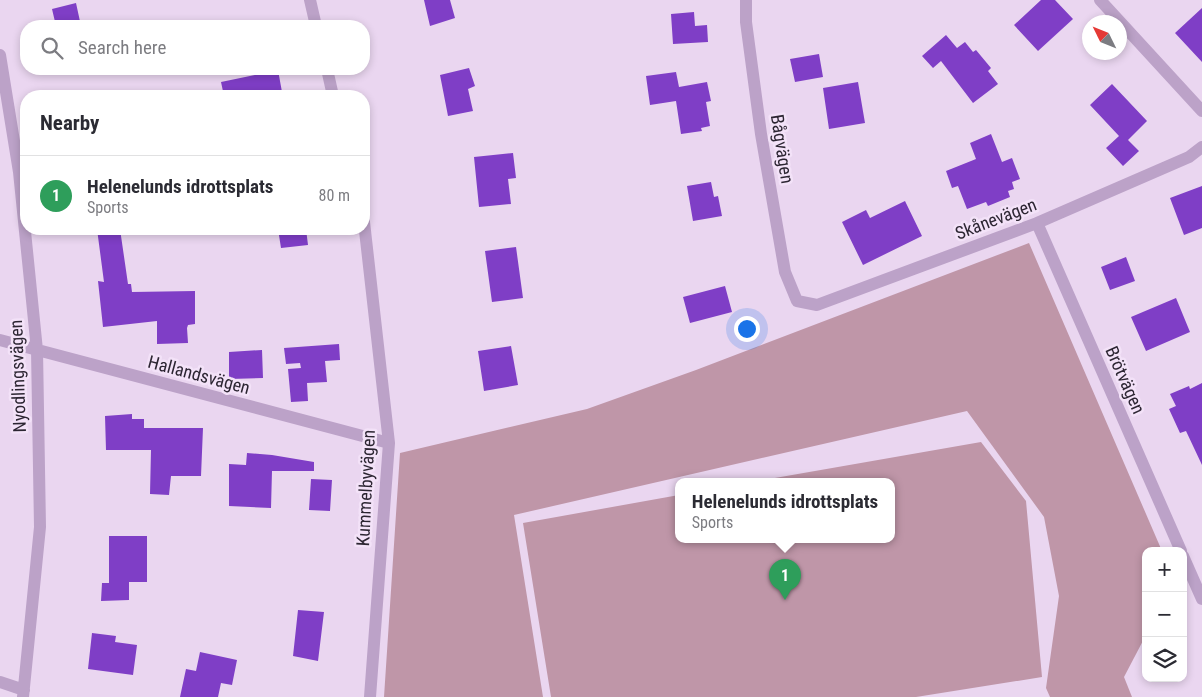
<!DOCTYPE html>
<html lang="en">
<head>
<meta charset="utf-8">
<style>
	:root { --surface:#fff; --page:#f2f2f3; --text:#2b2b33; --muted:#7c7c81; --line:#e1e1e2; --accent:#42531b }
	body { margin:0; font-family:"Roboto Condensed",sans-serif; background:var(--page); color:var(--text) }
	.controls { position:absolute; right:15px; bottom:15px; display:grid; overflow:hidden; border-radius:10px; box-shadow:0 2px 8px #0003 }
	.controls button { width:45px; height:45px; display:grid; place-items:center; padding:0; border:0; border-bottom:1px solid var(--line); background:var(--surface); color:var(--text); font:25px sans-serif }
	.compass { position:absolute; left:1082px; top:15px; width:45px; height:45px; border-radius:50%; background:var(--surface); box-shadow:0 2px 8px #0003; rotate:313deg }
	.you { position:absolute; left:746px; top:328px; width:18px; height:18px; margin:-12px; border:4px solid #fff; border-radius:50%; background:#1a73e8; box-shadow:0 0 0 8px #1a73e833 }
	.badge { display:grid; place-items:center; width:32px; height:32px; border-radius:50%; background:var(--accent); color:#fff; font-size:16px; font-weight:700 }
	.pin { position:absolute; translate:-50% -41px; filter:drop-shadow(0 1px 2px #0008) }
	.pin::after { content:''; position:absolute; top:26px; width:18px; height:15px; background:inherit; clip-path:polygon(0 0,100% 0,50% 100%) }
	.popup { position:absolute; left:675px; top:478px; width:220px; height:65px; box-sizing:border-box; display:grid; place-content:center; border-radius:10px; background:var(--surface); filter:drop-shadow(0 1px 4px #0005); font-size:16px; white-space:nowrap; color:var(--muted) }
	.popup b { font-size:19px; color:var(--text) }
	.popup::after { content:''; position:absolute; left:50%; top:100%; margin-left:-10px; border:10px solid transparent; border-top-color:var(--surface) }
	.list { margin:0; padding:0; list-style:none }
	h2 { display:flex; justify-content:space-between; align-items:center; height:65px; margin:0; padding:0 20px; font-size:21px }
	h2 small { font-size:16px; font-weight:400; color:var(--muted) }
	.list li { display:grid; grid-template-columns:32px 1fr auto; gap:15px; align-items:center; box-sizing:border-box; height:80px; padding:0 20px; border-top:1px solid var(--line) }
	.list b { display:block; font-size:19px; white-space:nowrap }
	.list p { margin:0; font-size:16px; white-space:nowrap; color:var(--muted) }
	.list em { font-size:16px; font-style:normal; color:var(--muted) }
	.icon { flex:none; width:28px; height:28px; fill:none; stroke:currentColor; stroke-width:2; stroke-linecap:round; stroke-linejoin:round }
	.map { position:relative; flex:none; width:1202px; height:697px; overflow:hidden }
	.search { position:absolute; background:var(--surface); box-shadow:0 2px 8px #0003; left:20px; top:20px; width:350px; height:55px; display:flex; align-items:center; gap:12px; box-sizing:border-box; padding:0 18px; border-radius:20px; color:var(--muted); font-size:19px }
	.panel { position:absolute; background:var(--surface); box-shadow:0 2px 8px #0003; left:20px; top:90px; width:350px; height:145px; border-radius:20px }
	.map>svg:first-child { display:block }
	.green { fill:#bf96a8 }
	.building { fill:#7f3ec6 }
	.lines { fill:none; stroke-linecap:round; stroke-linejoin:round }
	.minor { stroke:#bca2c8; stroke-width:12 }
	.labels { text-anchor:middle; stroke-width:5; stroke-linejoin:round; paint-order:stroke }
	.street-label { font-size:18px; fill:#2c2532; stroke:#f3e2f8 }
</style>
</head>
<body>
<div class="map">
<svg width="1202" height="697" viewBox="0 0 1202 697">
	<rect width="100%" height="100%" fill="#ead6f0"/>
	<path class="green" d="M 1029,243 L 1162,551 L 1146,551 L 1146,635 L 1124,677 L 1132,697 L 1050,697 L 1046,688 L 1059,596 L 1044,517 L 967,411 L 514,515 L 543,697 L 384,697 L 400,453 L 587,409 L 696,370 Z
		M 981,442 L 1026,501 L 1042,677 L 916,697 L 551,697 L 523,523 L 679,495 L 679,539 L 891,539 L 891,481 L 758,481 Z"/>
	<path class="building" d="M 424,0 L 450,0 L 455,18 L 430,26 Z
		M 1041,0 L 1055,0 L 1073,19 L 1038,51 L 1014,25 Z
		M 76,3 L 81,26 L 56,26 L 52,9 Z
		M 1202,8 L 1202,62 L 1175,33 Z
		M 694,12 L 695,26 L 707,25 L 708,42 L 673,44 L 671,14 Z
		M 946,35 L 957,48 L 965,42 L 973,52 L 976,50 L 991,68 L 988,71 L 998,84 L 973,103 L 941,61 L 933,68 L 922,56 Z
		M 819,54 L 823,77 L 795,82 L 790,59 Z
		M 469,68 L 475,86 L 468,89 L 473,111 L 448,116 L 440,75 Z
		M 278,70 L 282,92 L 264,96 L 260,96 L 260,93 L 244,96 L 224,96 L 221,82 Z
		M 676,72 L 679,87 L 707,82 L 711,101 L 706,102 L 710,126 L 701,128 L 702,131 L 681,134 L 676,101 L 650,105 L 646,76 Z
		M 858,82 L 865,123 L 829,129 L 823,88 Z
		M 1112,84 L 1147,121 L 1128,140 L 1139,151 L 1123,166 L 1106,148 L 1119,136 L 1090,105 Z
		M 991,134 L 1002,162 L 1012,158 L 1020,179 L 1012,182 L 1014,189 L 1008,191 L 1010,197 L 988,206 L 986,202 L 967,209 L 958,186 L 952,188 L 946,171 L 976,159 L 970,143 Z
		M 513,153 L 516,178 L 508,179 L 511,204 L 479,207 L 474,157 Z
		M 711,182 L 714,197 L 718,196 L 722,216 L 693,221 L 687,186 Z
		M 1202,186 L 1202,228 L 1184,235 L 1170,198 Z
		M 905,201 L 922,236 L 863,265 L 842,222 L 866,210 L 870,218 Z
		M 97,229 L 120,229 L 128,284 L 131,284 L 132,292 L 195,291 L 195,324 L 188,325 L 187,328 L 188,343 L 157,344 L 157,321 L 103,327 L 98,281 L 104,282 Z
		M 278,229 L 306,229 L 308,245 L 281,248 Z
		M 516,247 L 523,298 L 492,302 L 485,251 Z
		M 1126,257 L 1135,281 L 1110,290 L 1101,267 Z
		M 725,286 L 732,312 L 690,323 L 683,297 Z
		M 1176,298 L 1190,332 L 1146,351 L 1131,317 Z
		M 339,344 L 340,360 L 325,361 L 327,382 L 307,383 L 308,401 L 291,402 L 288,369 L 301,368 L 300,363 L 286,364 L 284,348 Z
		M 511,346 L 518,385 L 484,391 L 478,351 Z
		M 262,350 L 263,378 L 229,379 L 229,352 Z
		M 1202,383 L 1202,465 L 1186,431 L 1180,433 L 1169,409 L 1176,406 L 1170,394 L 1189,386 L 1190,389 Z
		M 132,414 L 132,419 L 144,419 L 144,428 L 203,428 L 201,476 L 171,476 L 169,495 L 150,494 L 151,450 L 106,450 L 105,416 Z
		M 247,453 L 272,455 L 314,462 L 314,471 L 272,471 L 271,508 L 229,506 L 229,464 L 246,465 Z
		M 311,479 L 332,480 L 330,511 L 309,510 Z
		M 109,536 L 147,536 L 147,582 L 129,582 L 129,600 L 101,601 L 102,583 L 109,583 Z
		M 298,610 L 324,612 L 318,661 L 293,656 Z
		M 92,633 L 116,636 L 115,642 L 137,645 L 133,675 L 88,669 Z
		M 200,652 L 237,660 L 232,685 L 221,683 L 218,697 L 180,697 L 186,669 L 196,671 Z"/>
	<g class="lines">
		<path class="minor" d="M 310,0 L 316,26
			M 746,0 L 746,22 L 761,134 L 785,272 L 797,301 L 817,305 L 1037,223 L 1189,157 L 1202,147
			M 1100,0 L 1202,111
			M 0,55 L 19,172 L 37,350 L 40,527 L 23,697
			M 327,69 L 333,96
			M 364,222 L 389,443 L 370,697
			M 1037,223 L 1181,551
			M 0,340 L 389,443
			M 1183,556 L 1202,599
			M 0,682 L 24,690"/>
	</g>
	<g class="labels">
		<g class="street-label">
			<text transform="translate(782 149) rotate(81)" y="6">Bågvägen</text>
			<text transform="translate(996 219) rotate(-21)" y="6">Skånevägen</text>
			<text transform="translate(199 375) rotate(15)" y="6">Hallandsvägen</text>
			<text transform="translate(18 376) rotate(-92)" y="6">Nyodlingsvägen</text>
			<text transform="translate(1125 380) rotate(66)" y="6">Brötvägen</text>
			<text transform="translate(366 488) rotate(-87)" y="6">Kummelbyvägen</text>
		</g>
	</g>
</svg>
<div class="controls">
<button>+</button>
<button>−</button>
<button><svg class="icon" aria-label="layers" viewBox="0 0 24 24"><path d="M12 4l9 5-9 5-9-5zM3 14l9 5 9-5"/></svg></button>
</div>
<svg class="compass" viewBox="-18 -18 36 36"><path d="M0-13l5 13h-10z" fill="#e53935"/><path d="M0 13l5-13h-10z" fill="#7c7c81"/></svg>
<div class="you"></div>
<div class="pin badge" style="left:785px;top:600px;background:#2e9e5b">1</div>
<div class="popup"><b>Helenelunds idrottsplats</b>Sports</div>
<div class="search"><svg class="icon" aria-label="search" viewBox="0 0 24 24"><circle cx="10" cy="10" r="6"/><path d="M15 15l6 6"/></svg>Search here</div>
<section class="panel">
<h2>Nearby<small></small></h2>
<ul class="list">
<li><span class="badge" style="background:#2e9e5b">1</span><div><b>Helenelunds idrottsplats</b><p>Sports</p></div><em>80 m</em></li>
</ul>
</section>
</div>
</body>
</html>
